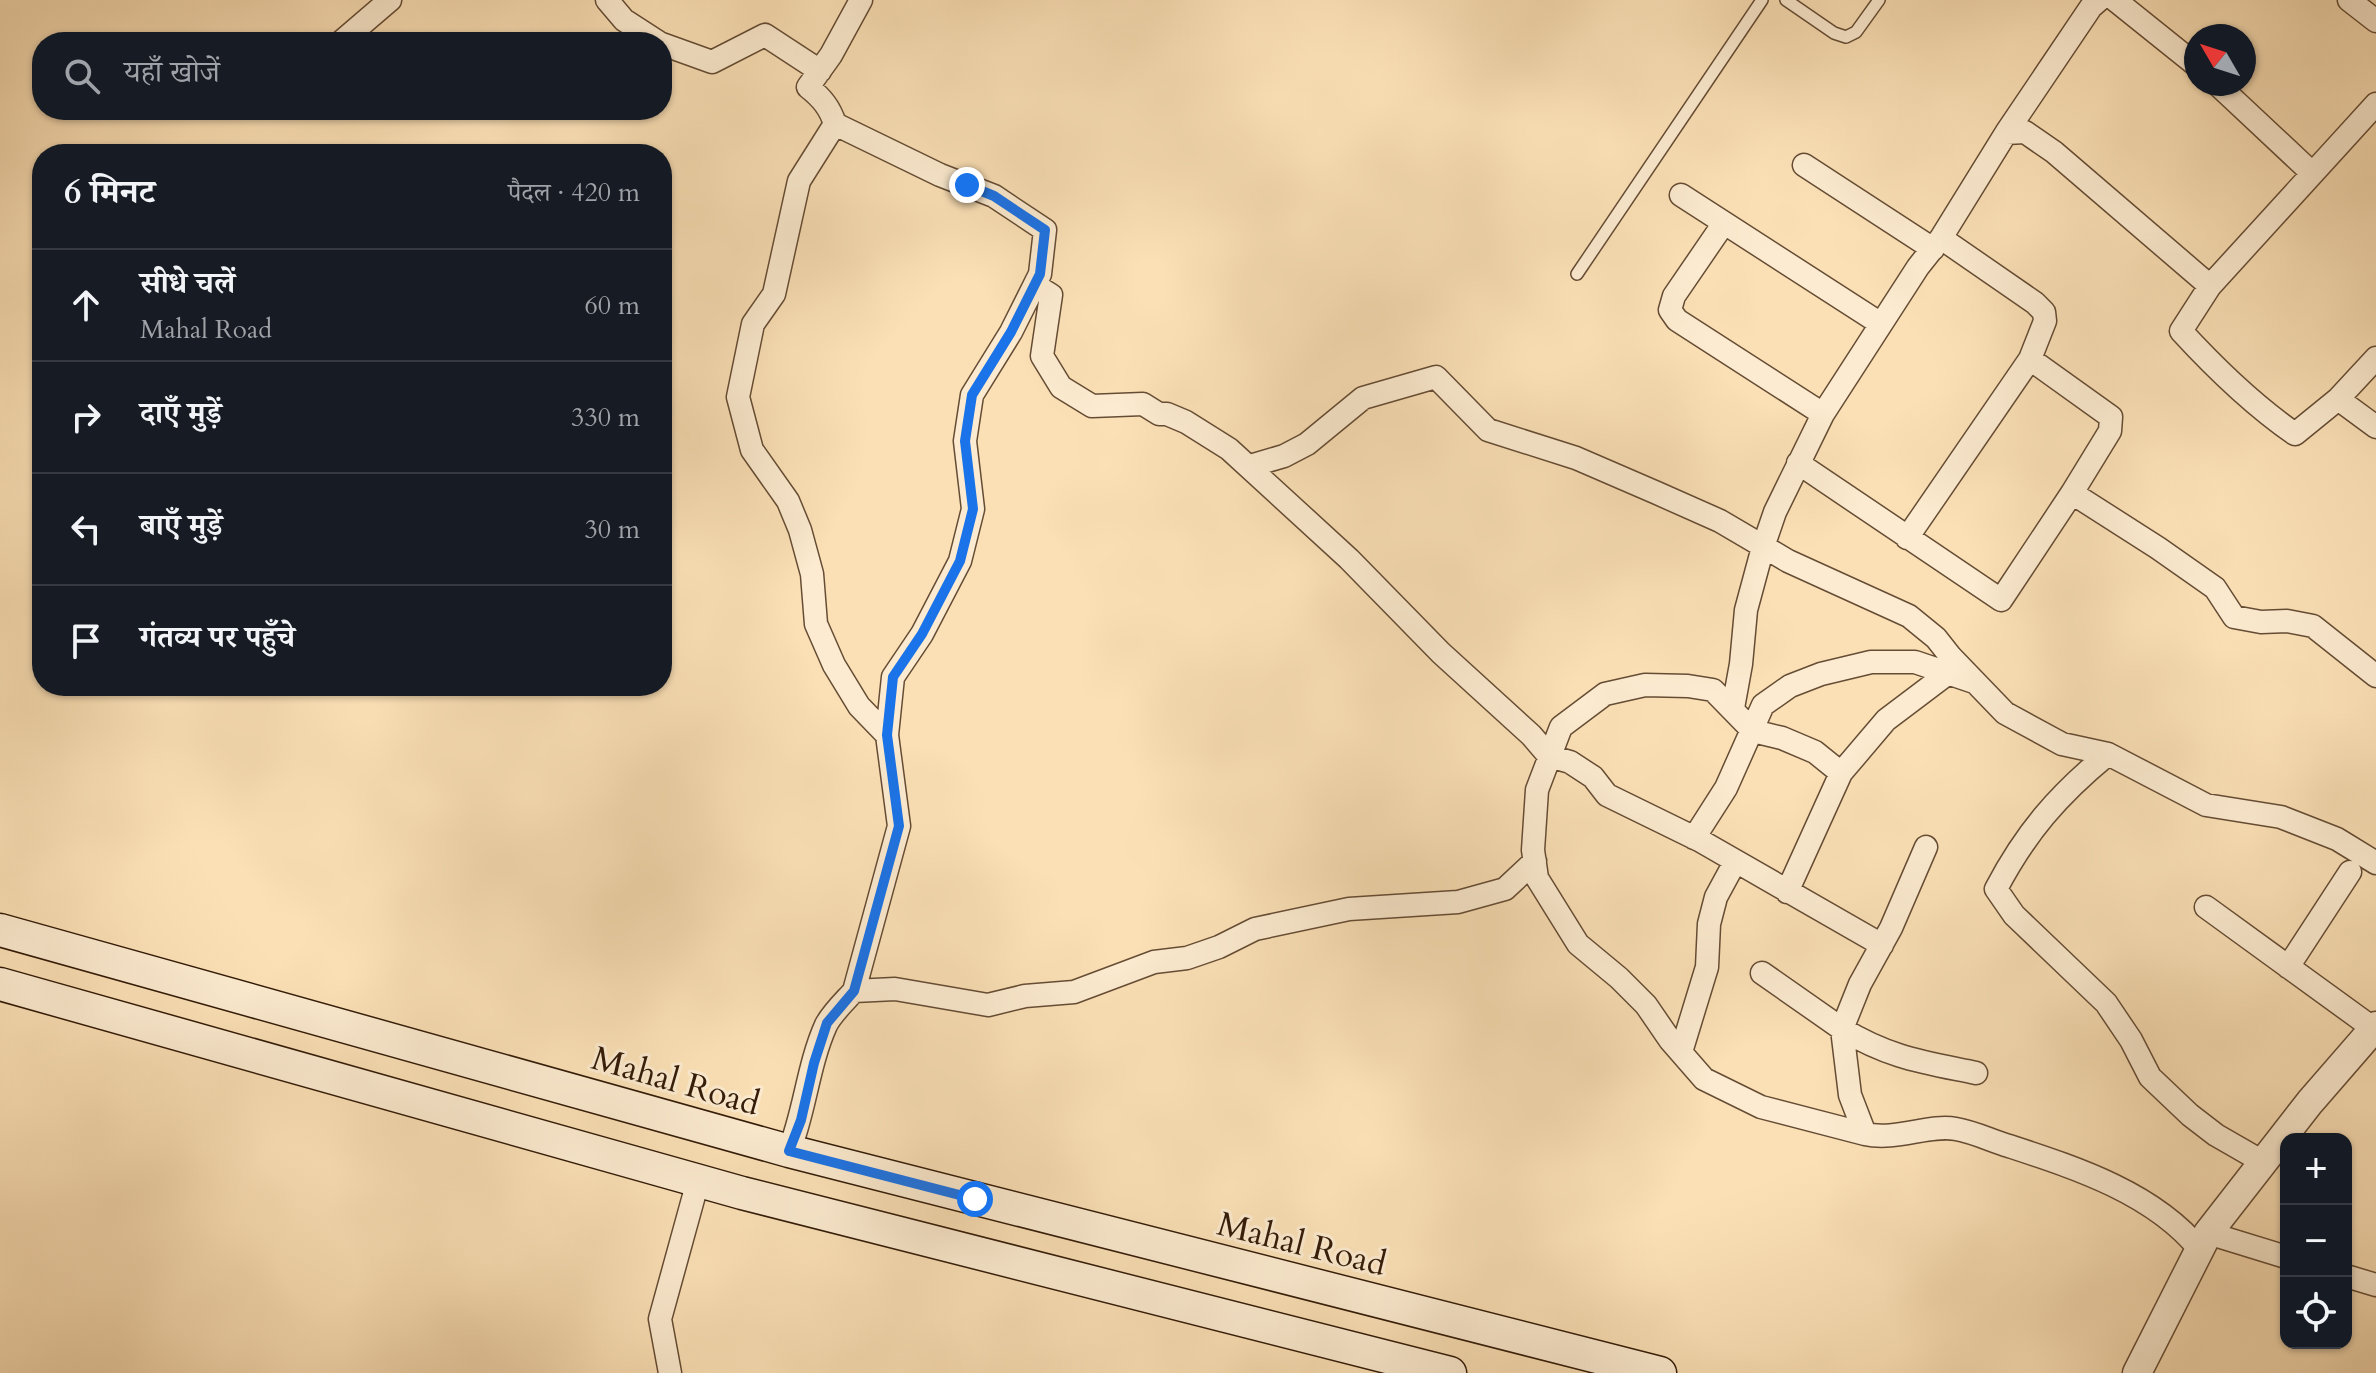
<!DOCTYPE html>
<html lang="hi">
<head>
<meta charset="utf-8">
<style>
	:root { --surface:#171b24; --page:#242831; --text:#f1f3f6; --muted:#9ea1a6; --line:#363941 }
	body { margin:0; font-family:Cardo,"Noto Serif Devanagari",serif; background:var(--page); color:var(--text) }
	.controls { position:absolute; right:24px; bottom:24px; display:grid; overflow:hidden; border-radius:16px; box-shadow:0 2px 6px #0004 }
	.controls button { width:72px; height:72px; display:grid; place-items:center; padding:0; border:0; border-bottom:2px solid var(--line); background:var(--surface); color:var(--text); font:40px sans-serif }
	.compass { position:absolute; left:2184px; top:24px; width:72px; height:72px; border-radius:50%; background:var(--surface); box-shadow:0 2px 6px #0004; rotate:309deg }
	.stop { position:absolute; width:24px; height:24px; margin:-18px; border:6px solid #1a73e8; border-radius:50%; background:#fff }
	.stop.end { background:#1a73e8; border-color:#fff; box-shadow:0 2px 8px #0008 }
	.list { margin:0; padding:0; list-style:none }
	h2 { display:flex; justify-content:space-between; align-items:center; height:104px; margin:0; padding:0 32px; font-size:34px }
	h2 small { font-size:26px; font-weight:400; color:var(--muted) }
	.list li { display:grid; grid-template-columns:52px 1fr auto; gap:24px; align-items:center; box-sizing:border-box; height:112px; padding:0 32px; border-top:2px solid var(--line) }
	.list b { display:block; font-size:30px; white-space:nowrap }
	.list p { margin:0; font-size:26px; white-space:nowrap; color:var(--muted) }
	.list em { font-size:26px; font-style:normal; color:var(--muted) }
	.icon { flex:none; width:44px; height:44px; fill:none; stroke:currentColor; stroke-width:2; stroke-linecap:round; stroke-linejoin:round }
	.map { position:relative; flex:none; width:2376px; height:1373px; overflow:hidden }
	.search { position:absolute; background:var(--surface); box-shadow:0 2px 6px #0004; left:32px; top:32px; width:640px; height:88px; display:flex; align-items:center; gap:20px; box-sizing:border-box; padding:0 28px; border-radius:32px; color:var(--muted); font-size:30px }
	.panel { position:absolute; background:var(--surface); box-shadow:0 2px 6px #0004; left:32px; top:144px; width:640px; height:552px; border-radius:32px }
	.map>svg:first-child { display:block }
	.lines { fill:none; stroke-linecap:round; stroke-linejoin:round }
	.service-casing { stroke:#654c34; stroke-width:14 }
	.minor-casing { stroke:#654c34; stroke-width:25 }
	.tertiary-casing { stroke:#654c34; stroke-width:31 }
	.secondary-casing { stroke:#331b08; stroke-width:35 }
	.service { stroke:#fcebd0; stroke-width:11 }
	.minor { stroke:#fcebd0; stroke-width:22 }
	.tertiary { stroke:#fcebd0; stroke-width:28 }
	.secondary { stroke:#fcebd0; stroke-width:32 }
	.route { stroke:#1a73e8; stroke-width:10 }
	.labels { text-anchor:middle; stroke-width:6; stroke-linejoin:round; paint-order:stroke }
	.street-label { font-size:34px; fill:#331b08; stroke:#fcebd0 }
</style>
</head>
<body>
<div class="map">
<svg width="2376" height="1373" viewBox="0 0 2376 1373">
	<rect width="100%" height="100%" fill="#fbe0b6"/>
	<filter id="stains"><feTurbulence type="fractalNoise" baseFrequency=".0025" numOctaves="4"/><feColorMatrix values="0 0 0 0 .2 0 0 0 0 .09 0 0 0 0 .02 0 0 0 .5 -.17"/></filter>
	<radialGradient id="worn" r=".72"><stop offset=".6" stop-color="#630" stop-opacity="0"/><stop offset="1" stop-color="#630" stop-opacity=".3"/></radialGradient>
	<g class="lines">
		<g class="service-casing">
			<path id="service" d="M 1786,0 L 1834,33 L 1846,37 L 1856,32 L 1879,0
				M 1577,274 L 1762,0"/>
		</g>
		<g class="minor-casing">
			<path id="minor" d="M 607,0 L 624,20 L 658,42
				M 2115,0 L 2196,65
				M 2349,0 L 2376,21
				M 341,42 L 390,0
				M 662,44 L 712,62 L 765,35 L 820,71
				M 2217,84 L 2312,173
				M 2376,104 L 2210,286 L 2181,331 C 2215,368 2253,405 2295,434 L 2338,399 L 2376,358
				M 835,124 C 830,108 822,98 808,87 L 831,55 L 861,0
				M 2006,133 L 2025,132 L 2054,152 L 2210,286
				M 1804,165 L 1933,249
				M 1681,195 L 1881,324
				M 1724,223 L 1674,296 L 1670,310 L 1677,320 L 1823,414
				M 1941,238 L 2035,303 L 2044,312 L 2045,321 L 2030,359 L 2111,417 L 2110,431 L 2072,493 L 2158,548 L 2215,588 L 2234,617 L 2261,622 L 2287,621 L 2313,626 L 2376,676
				M 1035,285 L 1051,295 L 1042,356 L 1061,387 L 1092,406 L 1143,404 L 1159,414 L 1167,414 L 1186,422 L 1229,449 L 1349,559 L 1441,653 L 1531,735 L 1549,756 L 1570,762 L 1593,777 L 1607,795 L 1699,840 L 1882,945
				M 2338,399 L 2376,427
				M 1798,463 L 2001,600 L 2072,493
				M 1250,466 L 1284,456 L 1307,444 L 1363,398 L 1436,377 L 1488,430 L 1576,458 L 1657,493 L 1720,521 L 1788,561 L 1909,616 L 1936,638 L 1951,657 L 2005,713 L 2062,744 L 2108,754 L 2206,805 L 2281,817 L 2337,839 L 2376,863
				M 1907,538 L 2030,359
				M 1733,708 L 1741,664 L 1746,610 L 1763,547 L 1775,512 L 1823,414 L 1918,267 L 1941,238 L 2006,133 L 2091,7 L 2099,0
				M 2108,754 C 2058,795 2026,832 1996,889 L 2014,915 L 2106,1003 L 2131,1040 L 2150,1077 L 2190,1115 L 2216,1135 L 2263,1162
				M 1841,773 L 1815,752 L 1782,738 L 1753,731 L 1713,690 L 1688,686 L 1645,685 L 1605,694 L 1561,727 L 1537,790 L 1533,850 L 1537,878 L 1578,944 L 1619,978 L 1646,1005 L 1670,1040 L 1704,1079 L 1761,1107 L 1865,1134 C 1896,1141 1929,1124 1956,1129 C 1974,1132 1992,1141 2009,1146 C 2076,1168 2154,1193 2200,1250
				M 1694,838 L 1726,788 L 1763,705 L 1790,686 L 1821,674 L 1871,662 L 1915,662 L 1974,682
				M 1926,847 L 1891,928 L 1860,984 L 1842,1029 C 1890,1058 1923,1062 1976,1073
				M 1787,892 L 1841,773 L 1886,720 L 1947,674
				M 2206,907 L 2374,1029
				M 2288,967 L 2350,872
				M 1762,973 L 1842,1029 L 1850,1095 L 1865,1134
				M 854,991 L 899,826 L 887,735 L 893,677 L 922,634 L 960,561 L 973,509 L 965,441 L 972,395 L 1011,332 L 1040,274 L 1045,230 L 994,196 L 940,175 L 835,124 L 799,181 L 774,294 L 753,324 L 738,397 L 752,450 L 788,501 L 800,530 L 812,574 L 816,624 L 834,665 L 859,706 L 887,735
				M 1681,1052 L 1707,967 L 1709,924 L 1716,897 L 1735,862
				M 789,1151 C 805,1111 808,1065 826,1025 C 832,1013 845,1001 854,991 L 895,989 L 988,1005 L 1025,996 L 1074,992 L 1154,962 L 1187,958 L 1219,947 L 1255,929 L 1349,909 L 1458,902 L 1505,889 L 1535,861
				M 2208,1233 L 2286,1257
				M 2346,1276 L 2376,1285
				M 670,1373 L 660,1319 L 698,1181"/>
		</g>
		<g class="tertiary-casing">
			<path id="tertiary" d="M 2137,1373 L 2208,1233 L 2310,1102 L 2376,1026"/>
		</g>
		<g class="secondary-casing">
			<path id="secondary" d="M 0,930 L 789,1151 L 1660,1373
				M 0,984 L 742,1193 L 1450,1373"/>
		</g>
		<use href="#service" class="service"/>
		<use href="#minor" class="minor"/>
		<use href="#tertiary" class="tertiary"/>
		<use href="#secondary" class="secondary"/>
	</g>
	<g class="lines">
		<path class="route" d="M 967,185 L 994,196 L 1045,230 L 1040,274 L 1011,332 L 972,395 L 965,441 L 973,509 L 960,561 L 922,634 L 893,677 L 887,735 L 899,826 L 854,991 L 827,1023 L 814,1063 L 801,1120 L 789,1151 L 975,1199"/>
	</g>
	<g class="labels">
		<g class="street-label">
			<text transform="translate(676 1080) rotate(16)" y="12">Mahal Road</text>
			<text transform="translate(1302 1243) rotate(14)" y="12">Mahal Road</text>
		</g>
	</g>
	<rect width="100%" height="100%" filter="url(#stains)"/>
	<rect width="100%" height="100%" fill="url(#worn)"/>
</svg>
<div class="controls">
<button>+</button>
<button>−</button>
<button><svg class="icon" aria-label="locate" viewBox="0 0 24 24"><circle cx="12" cy="12" r="6"/><path d="M12 2v4M12 18v4M2 12h4M18 12h4"/></svg></button>
</div>
<svg class="compass" viewBox="-18 -18 36 36"><path d="M0-13l5 13h-10z" fill="#e53935"/><path d="M0 13l5-13h-10z" fill="#9ea1a6"/></svg>
<div class="stop" style="left:975px;top:1199px"></div>
<div class="stop end" style="left:967px;top:185px"></div>
<div class="search"><svg class="icon" aria-label="search" viewBox="0 0 24 24"><circle cx="10" cy="10" r="6"/><path d="M15 15l6 6"/></svg>यहाँ खोजें</div>
<section class="panel">
<h2>6 मिनट<small>पैदल · 420 m</small></h2>
<ul class="list">
<li><svg class="icon" aria-label="ahead" viewBox="0 0 24 24"><path d="M12 20V5M6 11l6-6 6 6"/></svg><div><b>सीधे चलें</b><p>Mahal Road</p></div><em>60 m</em></li>
<li><svg class="icon" aria-label="right" viewBox="0 0 24 24"><path d="M7 20v-9h11M14 6l5 5-5 5"/></svg><div><b>दाएँ मुड़ें</b></div><em>330 m</em></li>
<li><svg class="icon" aria-label="left" viewBox="0 0 24 24"><path d="M17 20v-9H6M10 6l-5 5 5 5"/></svg><div><b>बाएँ मुड़ें</b></div><em>30 m</em></li>
<li><svg class="icon" aria-label="arrive" viewBox="0 0 24 24"><path d="M6 21V4h12l-3 4 3 4H6"/></svg><div><b>गंतव्य पर पहुँचे</b></div></li>
</ul>
</section>
</div>
</body>
</html>
